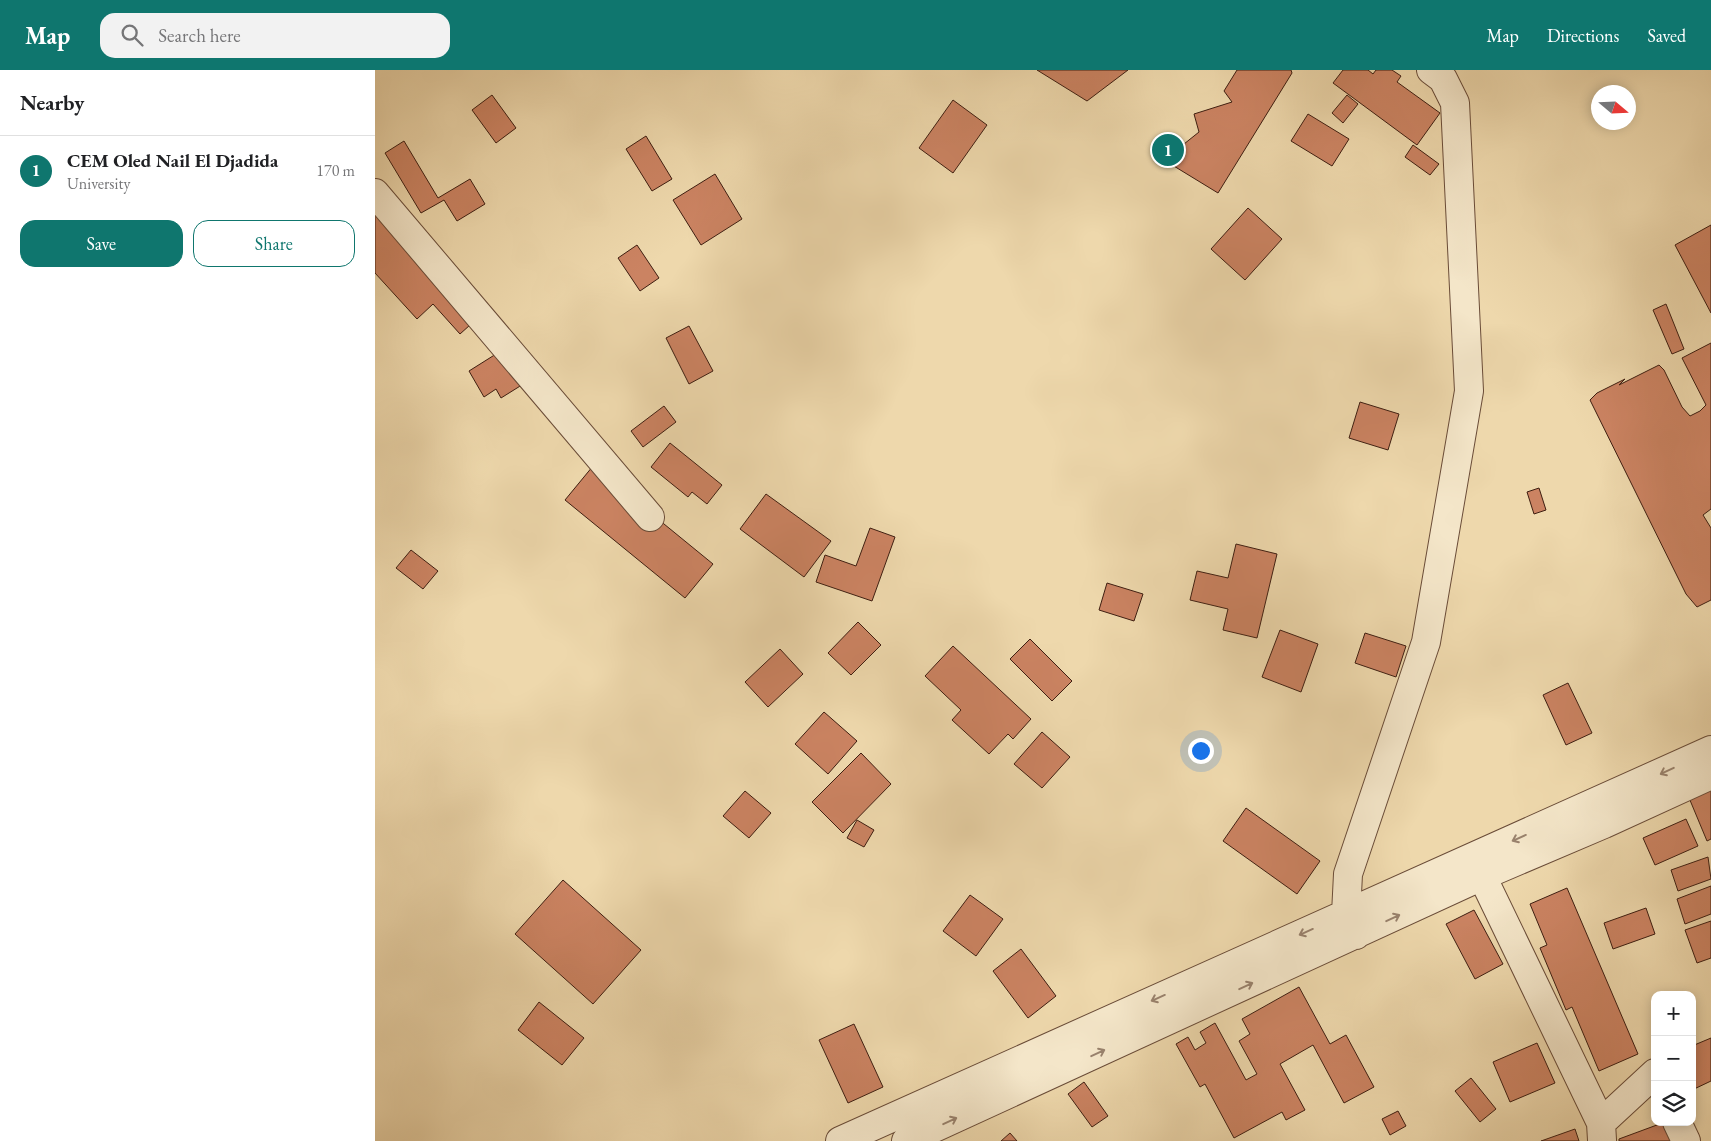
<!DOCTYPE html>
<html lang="en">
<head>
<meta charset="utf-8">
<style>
	:root { --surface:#fff; --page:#f2f2f2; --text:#202124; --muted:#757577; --line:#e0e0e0; --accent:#0f766e }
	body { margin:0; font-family:"EB Garamond",serif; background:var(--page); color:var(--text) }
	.controls { position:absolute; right:15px; bottom:15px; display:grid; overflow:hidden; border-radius:10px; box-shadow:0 2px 12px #0003 }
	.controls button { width:45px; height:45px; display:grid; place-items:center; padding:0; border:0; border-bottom:1px solid var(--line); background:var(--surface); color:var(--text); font:25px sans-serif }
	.compass { position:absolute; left:1216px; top:15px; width:45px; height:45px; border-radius:50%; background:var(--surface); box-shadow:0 2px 12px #0003; rotate:109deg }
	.you { position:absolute; left:825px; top:680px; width:18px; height:18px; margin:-12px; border:4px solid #fff; border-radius:50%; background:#1a73e8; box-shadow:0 0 0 8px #1a73e833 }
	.badge { display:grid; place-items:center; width:32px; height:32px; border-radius:50%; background:var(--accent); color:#fff; font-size:16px; font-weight:700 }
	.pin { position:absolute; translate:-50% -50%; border:2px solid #fff; box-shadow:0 1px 5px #0006 }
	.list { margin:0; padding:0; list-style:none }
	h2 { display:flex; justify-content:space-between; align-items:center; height:65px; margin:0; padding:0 20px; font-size:21px }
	h2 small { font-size:16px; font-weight:400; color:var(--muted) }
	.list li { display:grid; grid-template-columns:32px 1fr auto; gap:15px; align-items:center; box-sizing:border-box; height:70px; padding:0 20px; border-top:1px solid var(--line) }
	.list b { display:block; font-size:19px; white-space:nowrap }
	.list p { margin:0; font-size:16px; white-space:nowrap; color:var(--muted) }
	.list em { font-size:16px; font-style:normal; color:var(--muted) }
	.actions { display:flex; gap:10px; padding:15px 20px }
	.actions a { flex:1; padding:11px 0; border:1px solid var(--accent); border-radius:15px; text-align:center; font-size:18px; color:var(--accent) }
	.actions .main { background:var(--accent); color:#fff }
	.icon { flex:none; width:28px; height:28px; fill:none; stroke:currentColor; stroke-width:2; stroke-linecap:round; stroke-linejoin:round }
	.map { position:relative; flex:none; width:1336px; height:1071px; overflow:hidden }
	header { display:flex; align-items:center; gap:30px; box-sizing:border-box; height:70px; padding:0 25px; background:var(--accent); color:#fff }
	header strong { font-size:24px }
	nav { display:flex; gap:28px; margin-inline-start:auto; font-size:18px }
	.search { width:350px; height:45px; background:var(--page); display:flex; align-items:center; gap:12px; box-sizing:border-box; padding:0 18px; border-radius:15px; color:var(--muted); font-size:19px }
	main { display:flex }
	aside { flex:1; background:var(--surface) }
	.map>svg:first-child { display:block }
	.building { fill:#cb8362; stroke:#3e1e11 }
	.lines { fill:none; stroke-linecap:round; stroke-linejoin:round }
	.minor-casing { stroke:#6a4c38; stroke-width:30 }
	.minor { stroke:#f4e6c9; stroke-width:28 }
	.oneway { stroke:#99826d }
</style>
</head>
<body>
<header>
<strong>Map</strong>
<div class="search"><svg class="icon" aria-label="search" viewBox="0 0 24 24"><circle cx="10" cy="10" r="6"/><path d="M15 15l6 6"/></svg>Search here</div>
<nav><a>Map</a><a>Directions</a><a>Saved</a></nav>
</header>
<main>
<aside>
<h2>Nearby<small></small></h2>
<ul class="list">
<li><span class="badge">1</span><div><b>CEM Oled Nail El Djadida</b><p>University</p></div><em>170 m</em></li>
</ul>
<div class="actions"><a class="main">Save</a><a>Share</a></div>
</aside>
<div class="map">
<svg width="1336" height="1071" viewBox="0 0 1336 1071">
	<rect width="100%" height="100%" fill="#eed8ac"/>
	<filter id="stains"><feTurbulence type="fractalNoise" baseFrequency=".004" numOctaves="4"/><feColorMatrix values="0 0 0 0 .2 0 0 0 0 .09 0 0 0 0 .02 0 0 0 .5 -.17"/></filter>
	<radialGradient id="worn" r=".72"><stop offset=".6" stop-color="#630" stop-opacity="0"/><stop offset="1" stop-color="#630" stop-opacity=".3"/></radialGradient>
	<path class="building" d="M 662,0 L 753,0 L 712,31 Z
		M 862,0 L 916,0 L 917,3 L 843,123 L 789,90 L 824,62 L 819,44 L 857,32 L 849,21 Z
		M 968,0 L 993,0 L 998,4 L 1001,0 L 1017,0 L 1026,6 L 1022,12 L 1065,43 L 1042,75 L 958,13 Z
		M 117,25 L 141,58 L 121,73 L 97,40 Z
		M 972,25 L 983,34 L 968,53 L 957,43 Z
		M 578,30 L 612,55 L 578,103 L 544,78 Z
		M 933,44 L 974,69 L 957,96 L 916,71 Z
		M 271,66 L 297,109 L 277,121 L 251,79 Z
		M 29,71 L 63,128 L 95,109 L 110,134 L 82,151 L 69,130 L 46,143 L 10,83 Z
		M 1038,75 L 1064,94 L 1055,105 L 1030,87 Z
		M 340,104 L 367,149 L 326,175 L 298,130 Z
		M 0,130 L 105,246 L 85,264 L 58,234 L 42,249 L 0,203 Z
		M 873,138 L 907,169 L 870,210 L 836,179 Z
		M 1336,155 L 1336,243 L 1300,175 Z
		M 262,175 L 284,208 L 265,221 L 243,188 Z
		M 1291,234 L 1309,279 L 1297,284 L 1278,240 Z
		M 314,256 L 338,301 L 314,314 L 291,268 Z
		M 1336,273 L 1336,439 L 1328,445 L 1336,458 L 1336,530 L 1322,537 L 1311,524 L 1215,330 L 1222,323 L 1250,309 L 1244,315 L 1284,295 L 1289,300 L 1307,337 L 1315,346 L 1325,341 L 1331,335 L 1307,288 Z
		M 129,279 L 150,313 L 126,328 L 121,319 L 109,327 L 94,301 Z
		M 985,332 L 1024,344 L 1013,380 L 974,368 Z
		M 289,336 L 301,352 L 268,377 L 256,361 Z
		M 295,373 L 347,415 L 332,434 L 317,422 L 313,427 L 276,397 Z
		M 218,396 L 338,494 L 310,528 L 190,430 Z
		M 1164,418 L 1171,440 L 1159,444 L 1152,422 Z
		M 391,424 L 456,471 L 429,507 L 365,459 Z
		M 495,458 L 520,467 L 497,531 L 441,512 L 450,485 L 481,496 Z
		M 861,474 L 902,484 L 882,568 L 848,560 L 853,539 L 815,530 L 822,501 L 853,508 Z
		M 36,480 L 63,501 L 48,519 L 21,498 Z
		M 732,513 L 768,524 L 759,551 L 724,540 Z
		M 483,552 L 506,575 L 476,605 L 453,583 Z
		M 905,560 L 943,574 L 926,622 L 887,607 Z
		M 990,563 L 1031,576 L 1021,607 L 980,593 Z
		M 655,569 L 697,611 L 677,631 L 635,589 Z
		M 578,576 L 656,649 L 638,669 L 633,664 L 614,684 L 577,650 L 586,640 L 550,606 Z
		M 405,579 L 428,604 L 393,637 L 370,612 Z
		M 1193,613 L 1217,663 L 1191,675 L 1168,625 Z
		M 449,642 L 482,671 L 453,704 L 420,674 Z
		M 667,662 L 695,687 L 667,718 L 639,694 Z
		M 486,683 L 516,714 L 468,763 L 437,732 Z
		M 1336,714 L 1336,769 L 1332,771 L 1312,723 Z
		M 370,721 L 396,743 L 374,768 L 348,746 Z
		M 871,738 L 945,791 L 922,824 L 848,771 Z
		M 1311,749 L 1323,776 L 1280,795 L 1268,768 Z
		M 482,750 L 499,760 L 489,777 L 472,768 Z
		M 1333,787 L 1336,809 L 1303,821 L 1296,800 Z
		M 188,810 L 266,880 L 218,934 L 140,864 Z
		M 1336,816 L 1336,844 L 1310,854 L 1302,829 Z
		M 1192,818 L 1263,984 L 1224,1001 L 1197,937 L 1191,940 L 1165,878 L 1172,875 L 1155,834 Z
		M 595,825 L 628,849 L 601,886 L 568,861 Z
		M 1271,838 L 1280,864 L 1238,879 L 1229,853 Z
		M 1099,840 L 1128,894 L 1100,909 L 1071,854 Z
		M 1336,851 L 1336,888 L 1322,893 L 1310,860 Z
		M 646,879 L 681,926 L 653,948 L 618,901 Z
		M 924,917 L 955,974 L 971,965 L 999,1017 L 969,1033 L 938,975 L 905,994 L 930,1040 L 911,1050 L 907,1042 L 859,1068 L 830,1014 L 825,1017 L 801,974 L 813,967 L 820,980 L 831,973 L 825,962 L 840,953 L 871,1010 L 882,1004 L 864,971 L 875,964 L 867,949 Z
		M 164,932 L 209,968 L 187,995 L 143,960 Z
		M 479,954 L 508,1017 L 473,1033 L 444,970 Z
		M 1336,968 L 1336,1011 L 1317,1020 L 1317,976 Z
		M 1162,973 L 1180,1013 L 1135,1032 L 1118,992 Z
		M 1096,1008 L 1121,1039 L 1105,1052 L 1080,1021 Z
		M 709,1012 L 733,1046 L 717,1057 L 693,1024 Z
		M 1023,1041 L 1031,1056 L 1015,1065 L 1007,1049 Z
		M 1290,1052 L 1301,1071 L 1244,1071 L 1244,1069 Z
		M 1200,1059 L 1204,1071 L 1166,1071 Z
		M 635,1063 L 642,1071 L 626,1071 Z"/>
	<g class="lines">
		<g class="minor-casing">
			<path id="minor" d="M 0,123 L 275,447
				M 1107,806 L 1226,1053
				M 981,865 L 971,844 L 973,804 L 1051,572 L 1094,321 L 1080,33 L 1068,9 L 1056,0
				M 1302,1052 L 1311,1071
				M 1227,1070 L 1226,1053 L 1280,1003
				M 465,1071 L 1336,680
				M 531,1071 L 1107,806 L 1229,754 L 1336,705"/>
		</g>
		<use href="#minor" class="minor"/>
	</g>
	<defs><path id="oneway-shaft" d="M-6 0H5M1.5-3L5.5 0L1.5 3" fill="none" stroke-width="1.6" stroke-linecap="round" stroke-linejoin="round" transform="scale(1.25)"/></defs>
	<g class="oneway">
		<use href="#oneway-shaft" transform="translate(1292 701) rotate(155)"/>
		<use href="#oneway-shaft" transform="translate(1144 768) rotate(156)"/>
		<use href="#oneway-shaft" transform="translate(1018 848) rotate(-25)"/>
		<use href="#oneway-shaft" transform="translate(931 862) rotate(156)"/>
		<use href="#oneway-shaft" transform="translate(871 916) rotate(-25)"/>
		<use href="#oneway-shaft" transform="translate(783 928) rotate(156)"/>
		<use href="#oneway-shaft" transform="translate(723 983) rotate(-25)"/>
		<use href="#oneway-shaft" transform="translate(575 1051) rotate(-25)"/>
	</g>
	<rect width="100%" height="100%" filter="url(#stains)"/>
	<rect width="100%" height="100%" fill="url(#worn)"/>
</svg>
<div class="controls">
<button>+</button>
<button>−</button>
<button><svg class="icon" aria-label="layers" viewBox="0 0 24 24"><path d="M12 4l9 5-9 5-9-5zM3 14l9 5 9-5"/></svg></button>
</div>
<svg class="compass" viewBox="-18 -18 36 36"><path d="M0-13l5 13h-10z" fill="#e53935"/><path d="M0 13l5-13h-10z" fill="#757577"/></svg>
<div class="you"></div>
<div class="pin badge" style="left:793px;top:80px">1</div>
</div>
</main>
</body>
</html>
